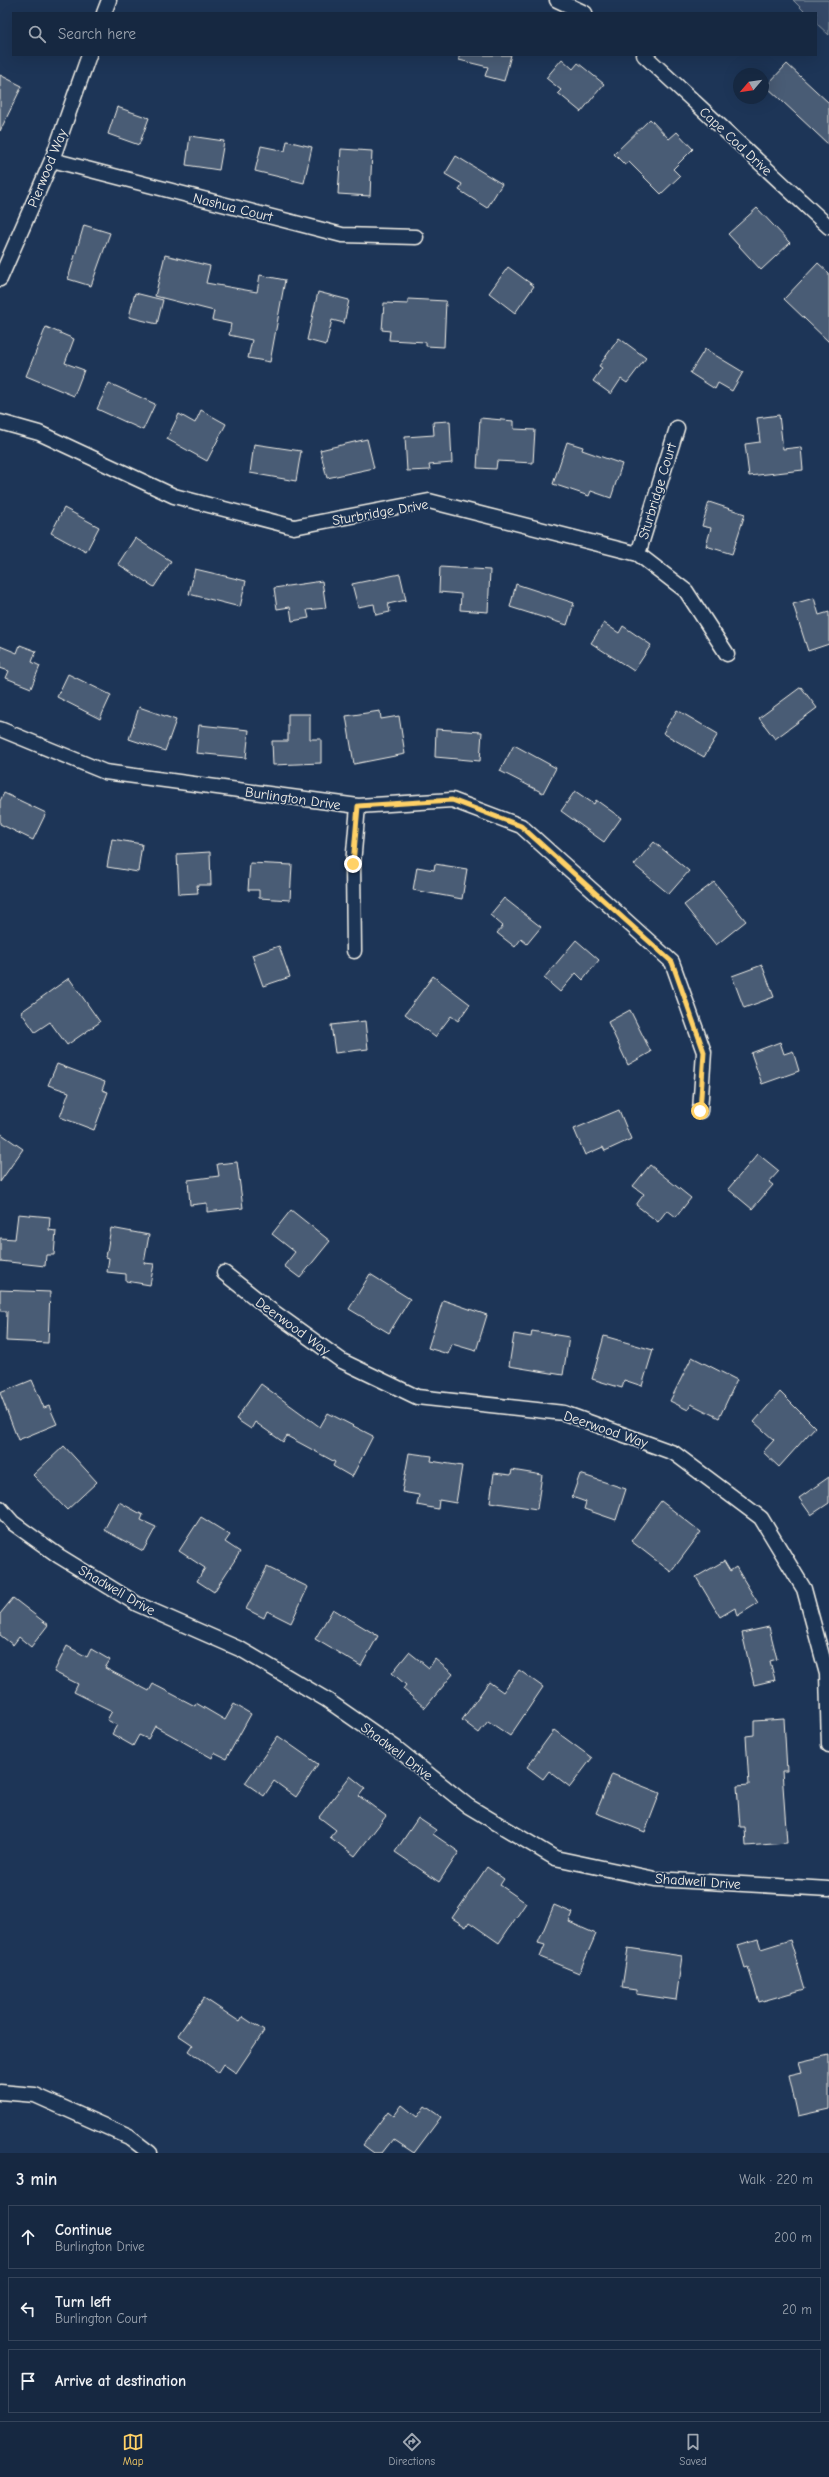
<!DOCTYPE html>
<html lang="en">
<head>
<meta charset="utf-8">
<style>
	:root { --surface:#162841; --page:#1f3048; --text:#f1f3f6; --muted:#9ea6b1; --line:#35445a; --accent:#ffd166 }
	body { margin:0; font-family:"Comic Neue",sans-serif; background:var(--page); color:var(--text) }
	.compass { position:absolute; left:733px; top:68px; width:36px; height:36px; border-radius:50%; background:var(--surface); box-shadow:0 4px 16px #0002; rotate:241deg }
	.stop { position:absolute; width:12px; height:12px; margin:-9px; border:3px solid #ffd166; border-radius:50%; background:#fff }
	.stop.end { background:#ffd166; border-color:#fff; box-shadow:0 1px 4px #0008 }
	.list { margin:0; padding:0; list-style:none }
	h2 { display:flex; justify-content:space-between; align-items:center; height:52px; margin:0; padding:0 16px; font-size:17px }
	h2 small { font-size:13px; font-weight:400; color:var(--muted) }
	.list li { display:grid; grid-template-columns:26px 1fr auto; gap:12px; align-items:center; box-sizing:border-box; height:64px; margin:0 8px 8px; padding:0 8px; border:1px solid var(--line); border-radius:0px }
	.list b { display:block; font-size:15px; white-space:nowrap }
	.list p { margin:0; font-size:13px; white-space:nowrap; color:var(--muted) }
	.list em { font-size:13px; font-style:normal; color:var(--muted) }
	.icon { flex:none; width:22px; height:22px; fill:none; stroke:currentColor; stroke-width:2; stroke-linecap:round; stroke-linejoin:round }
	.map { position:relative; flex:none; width:829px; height:2153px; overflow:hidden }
	.search { position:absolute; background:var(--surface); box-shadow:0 4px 16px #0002; left:12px; right:12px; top:12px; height:44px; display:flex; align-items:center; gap:10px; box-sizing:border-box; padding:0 14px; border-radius:0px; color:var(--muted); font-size:15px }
	.sheet { height:268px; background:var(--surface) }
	nav { display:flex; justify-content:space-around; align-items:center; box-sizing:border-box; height:56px; border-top:1px solid var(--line); background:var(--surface); font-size:11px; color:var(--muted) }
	nav a { display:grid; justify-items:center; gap:2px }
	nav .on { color:var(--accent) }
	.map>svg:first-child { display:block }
	.green { fill:#354a67; stroke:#949ea8 }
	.building { fill:#485b74; stroke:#f4f1e8 }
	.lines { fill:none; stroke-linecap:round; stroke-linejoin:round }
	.street-casing { stroke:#f4f1e8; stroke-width:17 }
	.street { stroke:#1d3557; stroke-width:14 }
	.route { stroke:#ffd166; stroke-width:5 }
	.labels { text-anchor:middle; stroke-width:3.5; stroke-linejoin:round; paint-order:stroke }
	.street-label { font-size:14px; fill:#f4f1e8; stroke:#1d3557 }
</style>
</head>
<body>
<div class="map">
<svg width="829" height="2153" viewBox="0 0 829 2153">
	<rect width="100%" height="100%" fill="#1d3557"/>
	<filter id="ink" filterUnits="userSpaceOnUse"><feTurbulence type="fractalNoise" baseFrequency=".025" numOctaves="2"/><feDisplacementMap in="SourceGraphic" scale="8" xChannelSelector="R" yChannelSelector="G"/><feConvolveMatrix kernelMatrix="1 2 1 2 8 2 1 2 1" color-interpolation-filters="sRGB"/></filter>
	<g filter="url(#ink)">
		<path class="green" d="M 793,0 L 829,0 L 829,35 L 816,23 L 816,13 L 806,13 Z"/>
		<path class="building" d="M 459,55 L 511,55 L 504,81 L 485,76 L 488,67 L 459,60 Z
			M 562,59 L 573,69 L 578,63 L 604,84 L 581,112 L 558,93 L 561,90 L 546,78 Z
			M 787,64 L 829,103 L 829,145 L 766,86 Z
			M 0,75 L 22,86 L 0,131 Z
			M 117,107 L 149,118 L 139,145 L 108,134 Z
			M 650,119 L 669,139 L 677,132 L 693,149 L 673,169 L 680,176 L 661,194 L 629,162 L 625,165 L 614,154 Z
			M 190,136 L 224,141 L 219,170 L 186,165 Z
			M 287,141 L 312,147 L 304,183 L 255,171 L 261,146 L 285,151 Z
			M 341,149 L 372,151 L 370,196 L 338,194 Z
			M 456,156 L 502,184 L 487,208 L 459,190 L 462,184 L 445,174 Z
			M 757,208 L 790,243 L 761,270 L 728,234 Z
			M 84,225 L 110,233 L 91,286 L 68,279 Z
			M 165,255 L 210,266 L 206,283 L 257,292 L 260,275 L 285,280 L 270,362 L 248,358 L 252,340 L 229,335 L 231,324 L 212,320 L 214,311 L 155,296 Z
			M 818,263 L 829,273 L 829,342 L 784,299 Z
			M 508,267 L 534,286 L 515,313 L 489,293 Z
			M 318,292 L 349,300 L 344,323 L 332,320 L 326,345 L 307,340 Z
			M 135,293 L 163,300 L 157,324 L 129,317 Z
			M 408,299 L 446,301 L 444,347 L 426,346 L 426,342 L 389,340 L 390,331 L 382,330 L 384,303 L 408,304 Z
			M 46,327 L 74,339 L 65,363 L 84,370 L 74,396 L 26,376 Z
			M 619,338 L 646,358 L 627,383 L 621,379 L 611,394 L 593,381 L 602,368 L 599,366 Z
			M 705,349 L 743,372 L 732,391 L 718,383 L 715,389 L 690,373 Z
			M 109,383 L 155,404 L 143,430 L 97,409 Z
			M 201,410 L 226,424 L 207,461 L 167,439 L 179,414 L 195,423 Z
			M 779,415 L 783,449 L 801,447 L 803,470 L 749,476 L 745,444 L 760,442 L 757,418 Z
			M 480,418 L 514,421 L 514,429 L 535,430 L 533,463 L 497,461 L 496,469 L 477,468 Z
			M 450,421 L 452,463 L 429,465 L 430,470 L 407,471 L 405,437 L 434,435 L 433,422 Z
			M 367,439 L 374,468 L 327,478 L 320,450 Z
			M 567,442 L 583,447 L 582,450 L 622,464 L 611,498 L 591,491 L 589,496 L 553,484 Z
			M 254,444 L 301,451 L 296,481 L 250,473 Z
			M 709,502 L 745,514 L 732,554 L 706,546 L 711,528 L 702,526 Z
			M 64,508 L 99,527 L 86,552 L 51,533 Z
			M 135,538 L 171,561 L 154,587 L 118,564 Z
			M 440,567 L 490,570 L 488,612 L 460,610 L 461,594 L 439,592 Z
			M 195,569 L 246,581 L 240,607 L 189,594 Z
			M 400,574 L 406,600 L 388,604 L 390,612 L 376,615 L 374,604 L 358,607 L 352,584 Z
			M 322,581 L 326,608 L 307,610 L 309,618 L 292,621 L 290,607 L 277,609 L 274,588 Z
			M 516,584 L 574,603 L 567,625 L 510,607 Z
			M 814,598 L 819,615 L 829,612 L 829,644 L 808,651 L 793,604 Z
			M 604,623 L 619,633 L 623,626 L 651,645 L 634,671 L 591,643 Z
			M 20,645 L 36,651 L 32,662 L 40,666 L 31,688 L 6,678 L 9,671 L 0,668 L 0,646 L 17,653 Z
			M 68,674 L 111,695 L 100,719 L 57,697 Z
			M 801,687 L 817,708 L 775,739 L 759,718 Z
			M 139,707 L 176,720 L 165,751 L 129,739 Z
			M 677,710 L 718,734 L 704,757 L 663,733 Z
			M 380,711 L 381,719 L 399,716 L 405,754 L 354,764 L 346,716 Z
			M 288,714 L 310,714 L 310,739 L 321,739 L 321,763 L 273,765 L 272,741 L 288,741 Z
			M 199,725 L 249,730 L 246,758 L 196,753 Z
			M 436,729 L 482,732 L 480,761 L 435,757 Z
			M 514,745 L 556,768 L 543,793 L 500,771 Z
			M 575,791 L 594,804 L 596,800 L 621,818 L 604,842 L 561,811 Z
			M 4,793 L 46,813 L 33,840 L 0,824 L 0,801 Z
			M 112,839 L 142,844 L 138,872 L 107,867 Z
			M 654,842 L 689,871 L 669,894 L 634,865 Z
			M 210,852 L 211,885 L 197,885 L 198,893 L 179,894 L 177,854 Z
			M 250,863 L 292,865 L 290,900 L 259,898 L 259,890 L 248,890 Z
			M 435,864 L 467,869 L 462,899 L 413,890 L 417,867 L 434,870 Z
			M 714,882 L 746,921 L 716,945 L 684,905 Z
			M 504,898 L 541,927 L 527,944 L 521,939 L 515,947 L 497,933 L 503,926 L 490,915 Z
			M 576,940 L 599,960 L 583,980 L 576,973 L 560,992 L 544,978 Z
			M 279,946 L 290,977 L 263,986 L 252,955 Z
			M 762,965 L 774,997 L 744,1008 L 732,976 Z
			M 433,976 L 470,1004 L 458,1021 L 451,1016 L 435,1037 L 405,1014 Z
			M 69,978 L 100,1022 L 67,1045 L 50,1022 L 35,1032 L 21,1012 Z
			M 630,1010 L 651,1052 L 628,1065 L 608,1022 Z
			M 365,1021 L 368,1049 L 335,1053 L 331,1025 Z
			M 780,1042 L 784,1054 L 793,1051 L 799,1071 L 762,1084 L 751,1053 Z
			M 57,1064 L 105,1082 L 102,1090 L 108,1092 L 94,1130 L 60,1117 L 69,1092 L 48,1085 Z
			M 619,1110 L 631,1139 L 605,1151 L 603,1147 L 585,1155 L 574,1129 Z
			M 0,1133 L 23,1149 L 0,1182 Z
			M 758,1154 L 779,1171 L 769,1182 L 773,1185 L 752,1209 L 728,1189 Z
			M 237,1162 L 243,1208 L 207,1212 L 207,1203 L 190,1205 L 188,1180 L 219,1176 L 217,1164 Z
			M 650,1165 L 691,1198 L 676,1217 L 667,1210 L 658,1222 L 636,1205 L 644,1194 L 633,1186 Z
			M 291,1210 L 330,1241 L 300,1278 L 284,1266 L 295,1252 L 272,1234 Z
			M 18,1214 L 50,1217 L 49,1230 L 56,1231 L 54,1255 L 46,1255 L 45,1266 L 0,1261 L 0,1238 L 15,1239 Z
			M 111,1228 L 149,1235 L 144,1263 L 154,1264 L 150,1285 L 126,1281 L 126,1274 L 107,1272 L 109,1258 L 106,1257 Z
			M 370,1274 L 410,1299 L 389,1333 L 349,1309 Z
			M 0,1290 L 50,1292 L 48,1343 L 6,1341 L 7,1311 L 0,1311 Z
			M 443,1300 L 487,1315 L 476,1351 L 452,1344 L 448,1354 L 428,1348 Z
			M 532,1331 L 569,1337 L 563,1375 L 509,1366 L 514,1334 L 531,1337 Z
			M 604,1336 L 653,1350 L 642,1386 L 624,1380 L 622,1388 L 592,1379 Z
			M 692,1357 L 737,1380 L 719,1418 L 691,1404 L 688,1410 L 670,1401 Z
			M 32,1380 L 44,1408 L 49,1406 L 57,1424 L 18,1440 L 0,1393 Z
			M 261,1384 L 320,1427 L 328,1413 L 373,1436 L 352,1477 L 333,1466 L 335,1462 L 287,1436 L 283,1442 L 255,1422 L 251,1429 L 236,1419 Z
			M 780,1392 L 815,1427 L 779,1467 L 763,1452 L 774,1440 L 754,1422 Z
			M 64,1446 L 97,1482 L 67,1510 L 33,1475 Z
			M 409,1453 L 432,1456 L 431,1461 L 462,1466 L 456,1503 L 439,1500 L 438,1509 L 417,1505 L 419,1495 L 402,1492 Z
			M 512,1470 L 542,1475 L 537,1509 L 490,1502 L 494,1473 L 511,1475 Z
			M 580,1474 L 626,1489 L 616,1520 L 584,1509 L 586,1502 L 572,1497 Z
			M 829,1477 L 829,1503 L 811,1515 L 799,1498 Z
			M 661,1501 L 701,1532 L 671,1572 L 631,1541 Z
			M 119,1502 L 143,1515 L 141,1520 L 156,1527 L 143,1551 L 104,1530 Z
			M 201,1517 L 230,1535 L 225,1542 L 240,1552 L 214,1592 L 197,1581 L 205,1568 L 179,1551 Z
			M 724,1561 L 730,1571 L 736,1567 L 758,1603 L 737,1616 L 735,1608 L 720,1617 L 696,1577 Z
			M 267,1567 L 308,1587 L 291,1623 L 267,1611 L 264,1618 L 246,1609 Z
			M 13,1598 L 48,1625 L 31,1647 L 19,1637 L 13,1645 L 0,1635 L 0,1614 Z
			M 333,1609 L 378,1636 L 361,1666 L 315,1639 Z
			M 769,1627 L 777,1659 L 770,1661 L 775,1680 L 754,1685 L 742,1633 Z
			M 67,1646 L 87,1657 L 91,1649 L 110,1660 L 105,1668 L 149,1691 L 153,1684 L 195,1706 L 196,1703 L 225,1720 L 234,1704 L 251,1714 L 226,1759 L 214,1753 L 212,1758 L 155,1726 L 148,1739 L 139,1735 L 133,1746 L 112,1734 L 117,1725 L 107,1720 L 112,1711 L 74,1692 L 78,1684 L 54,1672 Z
			M 409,1652 L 429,1668 L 435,1659 L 453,1674 L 425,1708 L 403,1689 L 406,1685 L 392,1673 Z
			M 519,1670 L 543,1687 L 510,1736 L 488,1721 L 479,1733 L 462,1720 L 489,1682 L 503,1692 Z
			M 784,1719 L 787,1771 L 782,1771 L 787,1843 L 746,1846 L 745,1827 L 740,1827 L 737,1786 L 749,1785 L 746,1736 L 754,1735 L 754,1721 Z
			M 554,1730 L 592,1758 L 570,1787 L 549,1771 L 543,1779 L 527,1767 Z
			M 278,1736 L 318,1764 L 296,1797 L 274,1781 L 264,1796 L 245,1783 Z
			M 612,1774 L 660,1793 L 645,1832 L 596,1813 Z
			M 350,1776 L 365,1788 L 359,1796 L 386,1816 L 355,1856 L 330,1837 L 336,1830 L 319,1817 Z
			M 418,1818 L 436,1830 L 433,1834 L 459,1852 L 439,1882 L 395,1852 Z
			M 487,1867 L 504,1879 L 500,1885 L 526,1903 L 499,1943 L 469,1922 L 466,1927 L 452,1918 Z
			M 554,1905 L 573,1913 L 569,1922 L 596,1934 L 579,1973 L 540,1957 L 545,1945 L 538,1943 Z
			M 758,1939 L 761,1949 L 790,1940 L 805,1989 L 759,2002 L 748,1967 L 745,1968 L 738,1945 Z
			M 628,1948 L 682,1956 L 676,2000 L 636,1994 L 636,1990 L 622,1988 Z
			M 204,1998 L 240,2022 L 243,2017 L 264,2031 L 236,2073 L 223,2064 L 218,2072 L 189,2051 L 193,2045 L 178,2035 Z
			M 829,2055 L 829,2109 L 798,2116 L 789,2075 L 802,2072 L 799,2062 Z
			M 402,2105 L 417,2117 L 425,2106 L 441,2117 L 414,2153 L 393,2139 L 382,2153 L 374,2153 L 363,2145 L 388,2111 L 394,2116 Z"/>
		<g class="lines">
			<g class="street-casing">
				<path id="street" d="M 557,0 L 585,13
					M 104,13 L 109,0
					M 644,55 L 829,227
					M 52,160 L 342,235 L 416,237
					M 0,279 L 52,160 L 89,55
					M 0,422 L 39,433 L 174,496 L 294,527 L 429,501 L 638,554 L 686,591 L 727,654
					M 638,554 L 677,428
					M 0,729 L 105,772 L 358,806 L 452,800 L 521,826 L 672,962 L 704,1052 L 700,1111
					M 354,951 L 353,864 L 358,806
					M 224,1273 L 268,1308 L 342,1361 L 417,1397 L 564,1413 L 674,1453 L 761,1518 L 804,1589 L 827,1674 L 829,1745
					M 0,1508 L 13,1523 L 59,1556 L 137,1604 L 242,1650 L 327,1700 L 396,1748 L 468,1806 L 555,1858 L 655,1879 L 829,1889
					M 0,2092 L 35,2095 L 129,2137 L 150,2153"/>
			</g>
			<use href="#street" class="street"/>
		</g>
	</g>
	<g class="lines" filter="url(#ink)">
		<path class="route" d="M 353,864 L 358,806 L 452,800 L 521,826 L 672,962 L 704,1052 L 700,1111"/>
	</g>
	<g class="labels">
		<g class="street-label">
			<text transform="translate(736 141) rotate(43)" y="5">Cape Cod Drive</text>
			<text transform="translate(47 168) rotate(-68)" y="5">Pierwood Way</text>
			<text transform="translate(233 207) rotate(14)" y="5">Nashua Court</text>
			<text transform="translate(657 491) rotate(-73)" y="5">Sturbridge Court</text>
			<text transform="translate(380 512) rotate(-10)" y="5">Sturbridge Drive</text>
			<text transform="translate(293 798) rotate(8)" y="5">Burlington Drive</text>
			<text transform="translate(293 1326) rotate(36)" y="5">Deerwood Way</text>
			<text transform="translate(606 1429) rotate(19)" y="5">Deerwood Way</text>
			<text transform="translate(117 1590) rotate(30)" y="5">Shadwell Drive</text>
			<text transform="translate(397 1751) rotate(37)" y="5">Shadwell Drive</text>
			<text transform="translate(698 1881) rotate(4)" y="5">Shadwell Drive</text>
		</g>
	</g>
</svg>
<svg class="compass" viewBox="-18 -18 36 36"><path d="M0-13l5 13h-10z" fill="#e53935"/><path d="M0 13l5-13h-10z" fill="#9ea6b1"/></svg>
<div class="stop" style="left:700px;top:1111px"></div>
<div class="stop end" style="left:353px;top:864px"></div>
<div class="search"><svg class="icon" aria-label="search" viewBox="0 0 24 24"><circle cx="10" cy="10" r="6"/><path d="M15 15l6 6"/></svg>Search here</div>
</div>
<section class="sheet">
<h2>3 min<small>Walk · 220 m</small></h2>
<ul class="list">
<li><svg class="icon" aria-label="ahead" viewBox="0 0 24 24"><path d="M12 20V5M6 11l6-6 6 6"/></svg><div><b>Continue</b><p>Burlington Drive</p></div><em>200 m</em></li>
<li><svg class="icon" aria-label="left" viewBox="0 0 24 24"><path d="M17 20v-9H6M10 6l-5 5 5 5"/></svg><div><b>Turn left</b><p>Burlington Court</p></div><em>20 m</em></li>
<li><svg class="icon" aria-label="arrive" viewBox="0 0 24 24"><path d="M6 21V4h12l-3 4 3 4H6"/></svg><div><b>Arrive at destination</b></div></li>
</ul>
</section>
<nav>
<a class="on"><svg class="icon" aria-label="map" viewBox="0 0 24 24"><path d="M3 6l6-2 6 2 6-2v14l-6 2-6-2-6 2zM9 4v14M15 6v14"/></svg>Map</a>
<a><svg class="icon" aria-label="directions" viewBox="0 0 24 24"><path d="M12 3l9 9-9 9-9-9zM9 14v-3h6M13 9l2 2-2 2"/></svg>Directions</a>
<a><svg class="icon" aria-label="saved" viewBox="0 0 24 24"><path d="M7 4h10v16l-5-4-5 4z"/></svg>Saved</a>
</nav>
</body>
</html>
